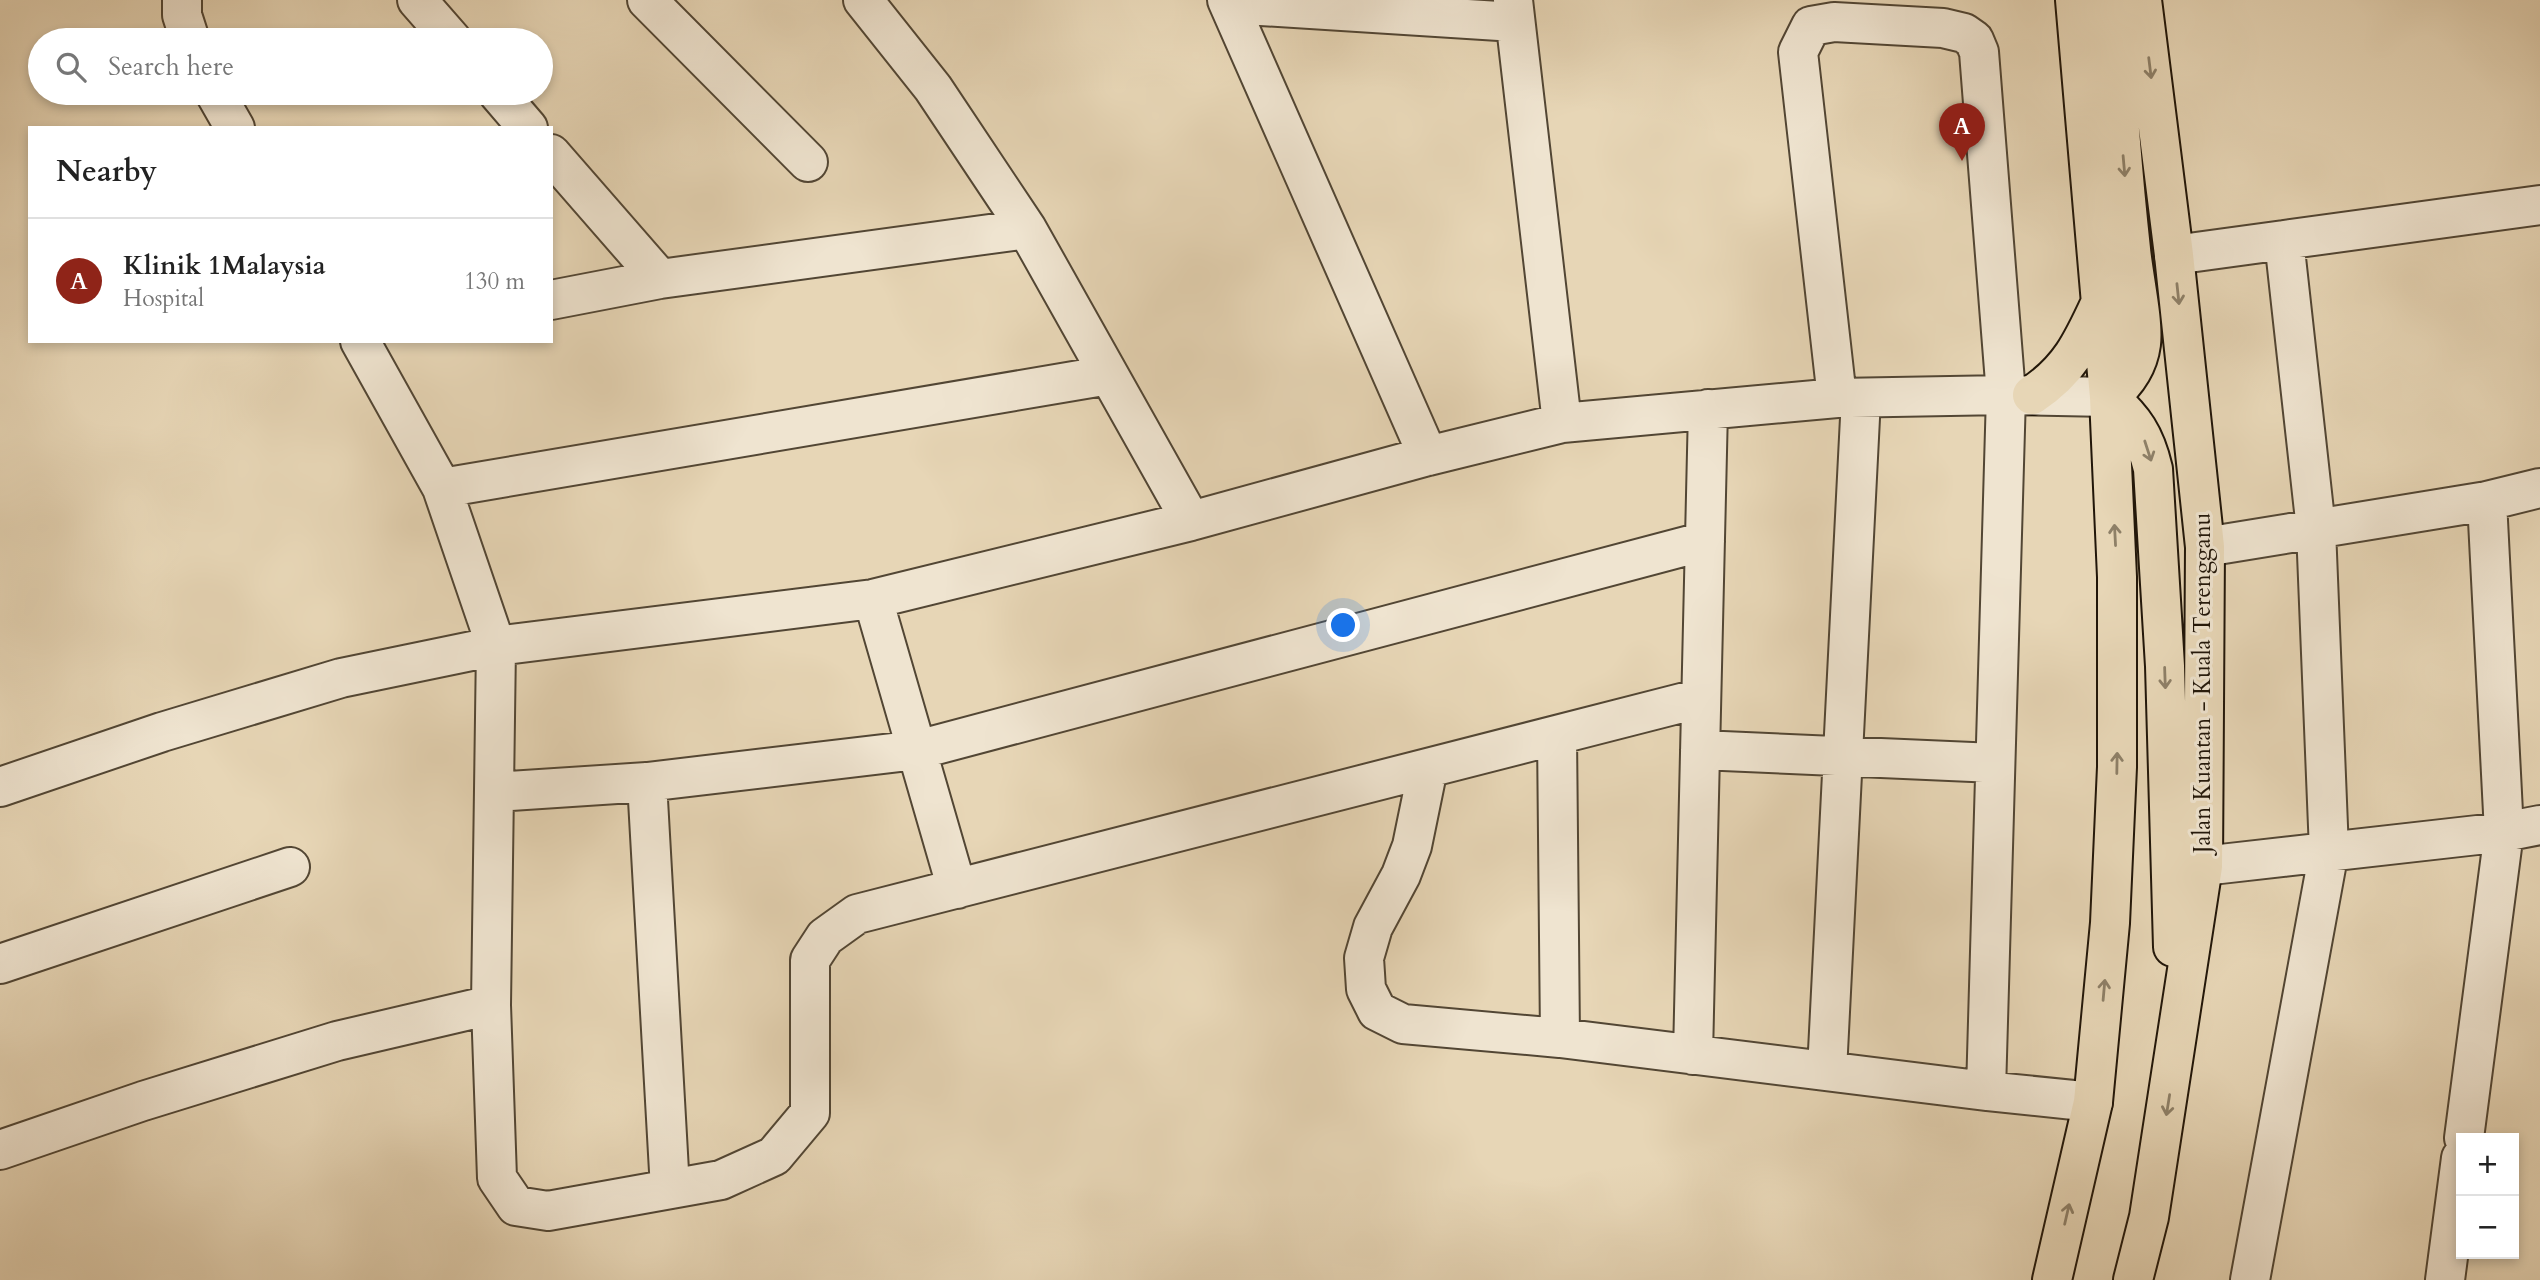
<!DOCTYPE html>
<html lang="en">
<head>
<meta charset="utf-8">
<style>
	:root { --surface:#fff; --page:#f2f2f2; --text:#222; --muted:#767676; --line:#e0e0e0; --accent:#8f2418 }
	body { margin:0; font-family:Cardo,serif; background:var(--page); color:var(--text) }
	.controls { position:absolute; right:21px; bottom:21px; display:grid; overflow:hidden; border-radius:0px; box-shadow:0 4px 10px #0003 }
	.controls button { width:63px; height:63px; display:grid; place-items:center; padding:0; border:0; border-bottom:2px solid var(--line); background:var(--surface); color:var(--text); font:35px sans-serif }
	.you { position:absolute; left:1344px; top:626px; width:24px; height:24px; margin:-18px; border:5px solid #fff; border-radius:50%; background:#1a73e8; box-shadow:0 0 0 10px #1a73e833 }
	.badge { display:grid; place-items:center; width:46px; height:46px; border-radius:50%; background:var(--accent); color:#fff; font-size:23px; font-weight:700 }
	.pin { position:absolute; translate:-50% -58px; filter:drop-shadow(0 2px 4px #0008) }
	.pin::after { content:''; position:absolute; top:37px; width:24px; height:21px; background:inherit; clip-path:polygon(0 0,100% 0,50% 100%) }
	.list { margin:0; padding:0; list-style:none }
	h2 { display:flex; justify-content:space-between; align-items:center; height:91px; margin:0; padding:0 28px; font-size:30px }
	h2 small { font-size:23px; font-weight:400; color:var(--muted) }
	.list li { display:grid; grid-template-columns:46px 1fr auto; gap:21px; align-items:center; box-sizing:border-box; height:126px; padding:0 28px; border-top:2px solid var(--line) }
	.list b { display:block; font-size:26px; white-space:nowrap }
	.list p { margin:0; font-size:23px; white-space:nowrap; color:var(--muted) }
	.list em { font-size:23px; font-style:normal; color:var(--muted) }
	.icon { flex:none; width:38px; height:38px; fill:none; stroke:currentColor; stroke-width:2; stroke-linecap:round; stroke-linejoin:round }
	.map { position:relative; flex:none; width:2540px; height:1280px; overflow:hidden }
	.search { position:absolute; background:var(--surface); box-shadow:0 4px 10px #0003; left:28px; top:28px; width:525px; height:77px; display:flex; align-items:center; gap:18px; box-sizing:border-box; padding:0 24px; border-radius:38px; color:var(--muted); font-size:26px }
	.panel { position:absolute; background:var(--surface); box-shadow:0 4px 10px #0003; left:28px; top:126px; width:525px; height:217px; border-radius:0px }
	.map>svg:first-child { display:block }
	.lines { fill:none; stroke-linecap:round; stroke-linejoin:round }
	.minor-casing { stroke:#524634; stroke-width:42 }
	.highway-casing { stroke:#211609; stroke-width:42 }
	.minor { stroke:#efe4d0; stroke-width:38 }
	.highway { stroke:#e7d6b6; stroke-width:38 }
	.oneway { stroke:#8e8068 }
	.labels { text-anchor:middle; stroke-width:6; stroke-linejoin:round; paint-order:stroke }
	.street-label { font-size:23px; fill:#211609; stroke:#efe4d0 }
</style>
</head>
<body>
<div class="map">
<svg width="2540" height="1280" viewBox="0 0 2540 1280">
	<rect width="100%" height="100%" fill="#e7d6b6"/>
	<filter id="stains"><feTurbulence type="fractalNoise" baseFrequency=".00286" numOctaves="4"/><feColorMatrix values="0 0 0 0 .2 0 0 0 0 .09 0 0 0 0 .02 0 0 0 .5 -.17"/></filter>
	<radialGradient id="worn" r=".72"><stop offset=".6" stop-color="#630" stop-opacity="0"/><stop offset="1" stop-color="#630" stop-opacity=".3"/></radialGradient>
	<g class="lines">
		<g class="minor-casing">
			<path id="minor" d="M 182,0 L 182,15 L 190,40
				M 417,0 L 452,40
				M 647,0 L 808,162
				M 863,0 L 933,88 L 1027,229 L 1191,521
				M 1227,0 L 1428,456
				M 1513,0 L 1562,423
				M 1229,4 L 1515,22
				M 215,93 L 235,128
				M 498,93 L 528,128
				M 551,154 L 660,279
				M 2284,240 L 2540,205
				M 2174,255 L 2284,240 L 2316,529 L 2329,851 L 2250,1280
				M 551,300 L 660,279 L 1027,229
				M 360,341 L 442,488 L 496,646 L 491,1005 L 497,1178 L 516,1206 L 548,1211 L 721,1180 L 774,1156 L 810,1113 L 810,960 L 825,937 L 857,914 L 1701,698
				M 1837,398 L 1798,52 L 1811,26 L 1834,22 L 1943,28 L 1964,33 L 1974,40 L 1979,52 L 2006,395 L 1986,1091
				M 442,488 L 1109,375
				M 2205,547 L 2487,501 L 2540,488
				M 873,599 L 957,889
				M 1557,735 L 1560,1038
				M 1700,750 L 1995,763
				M 1428,768 L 1412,846 L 1401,875 L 1373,927 L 1364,958 L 1366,989 L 1377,1011 L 1403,1024 L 1560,1038 L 1986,1091 L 2093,1102
				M 647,782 L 670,1189
				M 0,787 L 162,732 L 341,678 L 496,646 L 873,599 L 1191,521 L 1428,456 L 1562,423 L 1837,398 L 2006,395 L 2109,397
				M 494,792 L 647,782 L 917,750 L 1705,541
				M 2203,866 L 2504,832 L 2540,825
				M 0,964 L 290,867
				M 1693,1055 L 1708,409
				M 1827,1071 L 1861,398
				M 2464,1138 L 2504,832 L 2487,501
				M 0,1150 L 143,1101 L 337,1041 L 491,1005
				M 2445,1280 L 2461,1158"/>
		</g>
		<g class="highway-casing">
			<path id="highway" d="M 2032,395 C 2069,371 2082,343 2100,304
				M 2109,397 C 2134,420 2145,435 2153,469 L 2165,666 L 2173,947
				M 2109,397 C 2126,383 2138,367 2141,344 C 2144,322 2133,273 2131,249 C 2122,166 2116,83 2111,0
				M 2052,1280 L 2093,1102 L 2110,923 L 2117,767 L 2117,577 L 2109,397 L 2075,0
				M 2133,1280 L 2149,1217 L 2203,866 L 2205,547 L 2174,255 L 2142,0"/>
		</g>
		<use href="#minor" class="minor"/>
		<use href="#highway" class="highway"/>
	</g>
	<defs><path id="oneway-shaft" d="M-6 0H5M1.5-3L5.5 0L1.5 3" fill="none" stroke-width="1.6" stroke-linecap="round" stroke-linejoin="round" transform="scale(1.75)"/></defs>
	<g class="oneway">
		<use href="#oneway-shaft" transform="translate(2150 68) rotate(83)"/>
		<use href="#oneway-shaft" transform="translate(2124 166) rotate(85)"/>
		<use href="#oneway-shaft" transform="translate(2178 294) rotate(84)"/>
		<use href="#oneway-shaft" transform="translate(2148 451) rotate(72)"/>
		<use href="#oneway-shaft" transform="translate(2115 535) rotate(-93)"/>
		<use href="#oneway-shaft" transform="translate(2165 678) rotate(88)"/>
		<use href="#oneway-shaft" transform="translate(2117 763) rotate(-89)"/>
		<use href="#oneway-shaft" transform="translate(2104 990) rotate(-85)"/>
		<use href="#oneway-shaft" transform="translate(2168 1105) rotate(99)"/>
		<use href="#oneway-shaft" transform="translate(2067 1214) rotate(-77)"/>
	</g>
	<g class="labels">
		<g class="street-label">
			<text transform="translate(2202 683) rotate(-90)" y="8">Jalan Kuantan - Kuala Terengganu</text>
		</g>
	</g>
	<rect width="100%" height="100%" filter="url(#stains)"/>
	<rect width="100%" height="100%" fill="url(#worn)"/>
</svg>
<div class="controls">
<button>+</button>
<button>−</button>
</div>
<div class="you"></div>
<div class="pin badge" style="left:1962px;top:161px">A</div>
<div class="search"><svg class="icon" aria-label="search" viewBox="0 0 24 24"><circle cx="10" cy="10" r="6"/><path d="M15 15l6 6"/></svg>Search here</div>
<section class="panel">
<h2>Nearby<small></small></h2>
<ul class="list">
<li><span class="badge">A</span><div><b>Klinik 1Malaysia</b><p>Hospital</p></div><em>130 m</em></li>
</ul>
</section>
</div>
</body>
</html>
